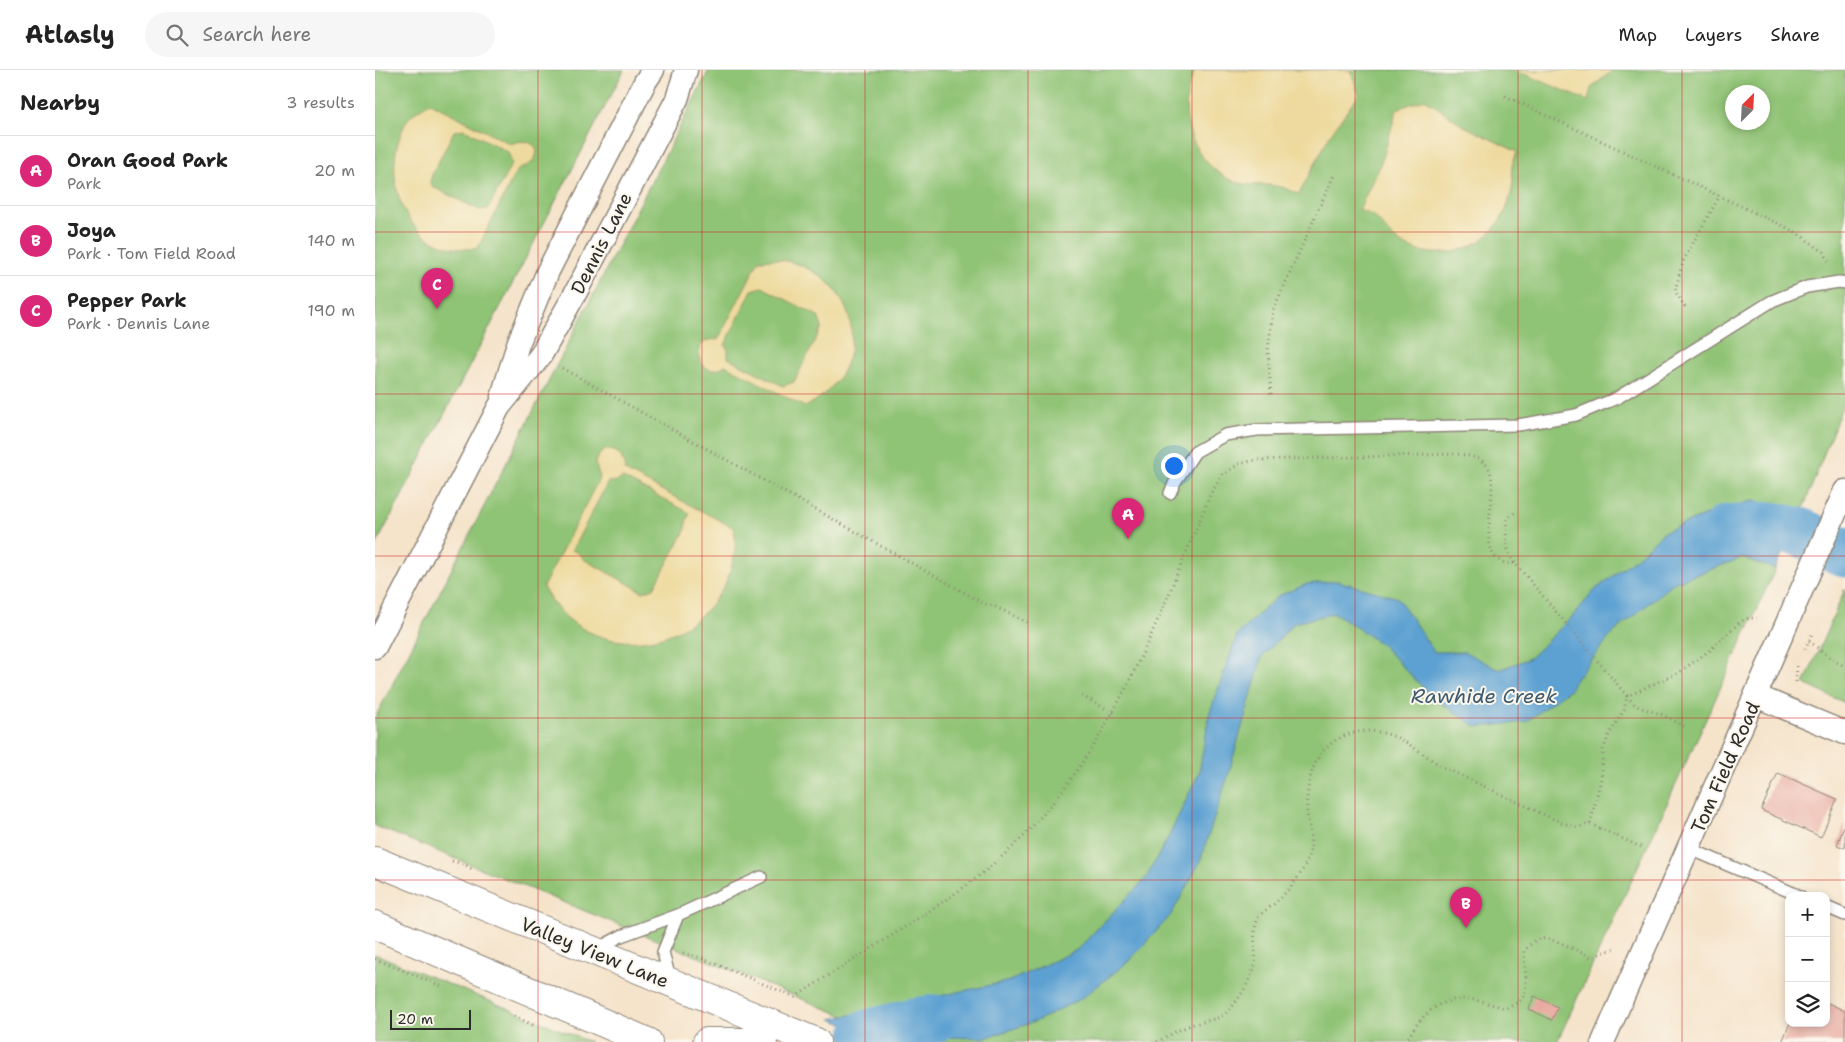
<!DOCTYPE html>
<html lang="en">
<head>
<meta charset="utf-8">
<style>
	:root { --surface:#fff; --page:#f6f6f6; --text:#222; --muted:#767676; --line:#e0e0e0; --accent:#db2777 }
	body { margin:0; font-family:"Shantell Sans",sans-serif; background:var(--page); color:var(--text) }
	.controls { position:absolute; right:15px; bottom:15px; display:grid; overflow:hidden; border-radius:10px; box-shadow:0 2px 8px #0003 }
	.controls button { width:45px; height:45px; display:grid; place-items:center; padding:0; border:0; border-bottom:1px solid var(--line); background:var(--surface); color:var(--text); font:25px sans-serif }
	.compass { position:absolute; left:1350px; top:15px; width:45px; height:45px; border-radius:50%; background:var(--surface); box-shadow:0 2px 8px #0003; rotate:24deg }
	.scale { position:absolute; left:15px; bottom:12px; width:81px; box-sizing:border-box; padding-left:5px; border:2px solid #2b2b2b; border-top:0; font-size:14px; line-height:18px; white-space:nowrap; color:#2b2b2b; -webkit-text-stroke:4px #fbf7ec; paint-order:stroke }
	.you { position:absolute; left:798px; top:395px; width:18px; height:18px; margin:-12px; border:4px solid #fff; border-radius:50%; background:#1a73e8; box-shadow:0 0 0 8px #1a73e833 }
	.badge { display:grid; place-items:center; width:32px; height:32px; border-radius:50%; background:var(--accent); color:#fff; font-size:16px; font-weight:700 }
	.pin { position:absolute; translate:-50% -41px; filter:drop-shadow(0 1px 2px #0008) }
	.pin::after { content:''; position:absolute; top:26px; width:18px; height:15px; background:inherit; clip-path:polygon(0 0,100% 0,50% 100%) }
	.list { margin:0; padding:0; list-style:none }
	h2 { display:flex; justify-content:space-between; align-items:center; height:65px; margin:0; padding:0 20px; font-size:21px }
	h2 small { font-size:16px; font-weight:400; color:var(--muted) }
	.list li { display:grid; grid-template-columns:32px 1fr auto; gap:15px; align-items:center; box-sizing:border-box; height:70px; padding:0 20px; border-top:1px solid var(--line) }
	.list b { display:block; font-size:19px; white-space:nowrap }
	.list p { margin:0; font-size:16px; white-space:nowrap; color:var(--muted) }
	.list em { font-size:16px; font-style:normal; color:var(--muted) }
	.icon { flex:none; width:28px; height:28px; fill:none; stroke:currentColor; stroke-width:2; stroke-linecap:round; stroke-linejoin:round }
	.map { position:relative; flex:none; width:1470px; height:972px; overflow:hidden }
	header { display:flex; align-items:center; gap:30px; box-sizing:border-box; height:70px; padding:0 25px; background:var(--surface); border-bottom:1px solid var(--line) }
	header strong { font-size:24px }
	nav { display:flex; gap:28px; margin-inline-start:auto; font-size:18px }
	.search { width:350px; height:45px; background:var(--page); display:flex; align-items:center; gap:12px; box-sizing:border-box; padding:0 18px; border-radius:28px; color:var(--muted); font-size:19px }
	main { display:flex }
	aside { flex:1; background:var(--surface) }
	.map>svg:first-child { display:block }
	.green { fill:#8fc374; stroke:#5d7750; fill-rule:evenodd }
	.sand { fill:#eeda9e; stroke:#8c8264; fill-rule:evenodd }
	.water { fill:#5da1d2; stroke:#44667e }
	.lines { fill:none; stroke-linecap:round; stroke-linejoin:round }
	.river { stroke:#5da1d2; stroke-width:49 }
	.building { fill:#e8a79d }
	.service-casing { stroke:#90877a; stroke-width:14 }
	.minor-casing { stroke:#90877a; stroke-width:25 }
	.secondary-casing { stroke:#90877a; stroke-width:30 }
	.path { stroke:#90877a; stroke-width:3; stroke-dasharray:1 4; stroke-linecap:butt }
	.service { stroke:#fff; stroke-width:11 }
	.minor { stroke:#fff; stroke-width:22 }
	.secondary { stroke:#fff; stroke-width:28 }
	.grid { fill:none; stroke:#d62828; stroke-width:1; stroke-opacity:0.55 }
	.labels { text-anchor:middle; stroke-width:4; stroke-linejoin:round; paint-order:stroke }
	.street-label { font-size:19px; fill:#2b2b2b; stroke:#fbf7ec }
	.water-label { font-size:20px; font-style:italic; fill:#3f5a6e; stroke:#fbf7ec }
</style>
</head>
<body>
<header>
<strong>Atlasly</strong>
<div class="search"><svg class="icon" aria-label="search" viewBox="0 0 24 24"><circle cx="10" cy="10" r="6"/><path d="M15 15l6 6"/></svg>Search here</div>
<nav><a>Map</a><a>Layers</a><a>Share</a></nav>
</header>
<main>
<aside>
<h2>Nearby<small>3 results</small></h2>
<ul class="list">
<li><span class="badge">A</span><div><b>Oran Good Park</b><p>Park</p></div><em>20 m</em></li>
<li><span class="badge">B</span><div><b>Joya</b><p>Park · Tom Field Road</p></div><em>140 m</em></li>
<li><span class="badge">C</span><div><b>Pepper Park</b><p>Park · Dennis Lane</p></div><em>190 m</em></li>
</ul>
</aside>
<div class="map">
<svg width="1470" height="972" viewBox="0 0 1470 972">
	<rect width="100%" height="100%" fill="#fbf7ec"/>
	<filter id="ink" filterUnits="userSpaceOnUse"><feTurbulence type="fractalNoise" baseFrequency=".02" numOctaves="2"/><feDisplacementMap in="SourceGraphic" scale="10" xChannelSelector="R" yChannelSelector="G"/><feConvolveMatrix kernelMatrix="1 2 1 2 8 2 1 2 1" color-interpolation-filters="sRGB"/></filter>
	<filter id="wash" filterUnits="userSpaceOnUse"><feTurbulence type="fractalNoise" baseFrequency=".0096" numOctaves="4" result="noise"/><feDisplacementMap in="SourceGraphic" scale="20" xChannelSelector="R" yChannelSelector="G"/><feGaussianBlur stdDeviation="1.12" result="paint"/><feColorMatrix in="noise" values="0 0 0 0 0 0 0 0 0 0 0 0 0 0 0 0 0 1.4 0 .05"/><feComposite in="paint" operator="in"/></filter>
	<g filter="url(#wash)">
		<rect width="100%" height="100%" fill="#f5e3ca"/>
		<path class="green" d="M 0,0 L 249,0 L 0,477 Z
			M 334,0 L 1470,0 L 1470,329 L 1428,439 L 1182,972 L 533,972 L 0,756 L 0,648 ZM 1358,22 L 1388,22 L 1388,52 L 1358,52 Z
			M 1470,519 L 1470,633 L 1429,614 Z
			M 0,884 L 215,972 L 0,972 Z"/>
		<path class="sand" d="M 821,0 L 975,0 L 984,24 L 955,65 L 924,124 C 918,122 912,118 906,117 C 891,113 876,117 861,112 C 817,96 798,39 821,0 Z
			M 1135,0 L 1238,0 L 1216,18 L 1213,31 L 1152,5 Z
			M 1050,29 L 1089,56 L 1142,82 C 1141,86 1138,91 1137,96 C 1136,100 1137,104 1138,108 C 1138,117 1136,125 1133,134 C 1119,177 1069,195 1029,175 C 1017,168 1011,159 1002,149 C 998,145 990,142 984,140 L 1008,88 L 1022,39 Z
			M 55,33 L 136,74 C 150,67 170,75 158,91 C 154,97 146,96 141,102 L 103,178 C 30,189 0,104 33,49 C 39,42 47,38 55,33 ZM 89,59 L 133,82 L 137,93 L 113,139 L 104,140 L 58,117 L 55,112 L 57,105 L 79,61 Z
			M 400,189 C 484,199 506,297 430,337 L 350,295 C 324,315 311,265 343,270 L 384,190 ZM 387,217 L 443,246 L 447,257 L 419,312 L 408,316 L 353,288 L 353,280 L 350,275 L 377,220 Z
			M 230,380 C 244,379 249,389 250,401 L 359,458 C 363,476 358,497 350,514 C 312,588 207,592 168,517 L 225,407 L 220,393 L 224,385 ZM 248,408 L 315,443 L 311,452 L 311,459 L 279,518 L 268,522 L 208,489 L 206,485 L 197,480 L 233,412 L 242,411 Z"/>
		<path class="water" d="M 1378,431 L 1428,439 L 1400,499 L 1367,488 L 1298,513 L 1237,564 L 1203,606 L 1195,619 L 1151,652 L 1102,657 L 1058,628 L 1006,574 L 960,543 L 919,553 L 887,587 L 852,709 L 824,794 L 796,845 L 754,891 L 707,928 L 662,951 L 610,968 L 555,967 L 545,972 L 512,972 L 456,949 L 635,911 L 702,880 L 771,808 L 795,764 L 824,703 L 834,645 L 862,565 L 903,526 L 932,514 L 962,511 L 1023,528 L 1059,582 L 1090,582 L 1124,600 L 1155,588 L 1197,547 L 1220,520 L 1261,488 L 1289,462 L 1346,439 Z"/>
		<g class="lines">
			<path class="river" d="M 1352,459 L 1396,456 L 1425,462 L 1470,483
				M 490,965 L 539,952 L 560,949"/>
		</g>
		<g id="blocks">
			<path class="building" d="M 1403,703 L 1462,729 L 1446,767 L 1386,740 Z
				M 1470,754 L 1470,778 L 1462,775 Z
				M 1159,926 L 1183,937 L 1177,950 L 1154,939 Z
				M 1451,932 L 1470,941 L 1470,972 L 1407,972 L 1415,953 L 1451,953 Z"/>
		</g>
	</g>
	<g filter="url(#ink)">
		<use href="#blocks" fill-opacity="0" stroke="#90877a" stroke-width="1"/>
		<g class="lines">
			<g class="service-casing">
				<path id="service" d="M 795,423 L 800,412 L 820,382 L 850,365 L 882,360 L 1143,355 L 1201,345 L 1242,328 L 1397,231 L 1432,217 L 1464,212 L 1470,213
					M 1313,778 L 1425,826
					M 1451,837 L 1470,845
					M 222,879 L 246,866 L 303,845 L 386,807
					M 295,909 L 288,882 L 303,845"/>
			</g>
			<g class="minor-casing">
				<path id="minor" d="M 127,327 L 143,274 L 173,201 L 270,12 L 278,0
					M 0,577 L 124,337 L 166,285 L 202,220 L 302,29 L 311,0
					M 1381,626 L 1470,663
					M 1228,972 L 1470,421"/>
			</g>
			<g class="secondary-casing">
				<path id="secondary" d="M 0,791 L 441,972
					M 0,855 L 273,972
					M 332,972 L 388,972"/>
			</g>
			<path class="path" d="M 1130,26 L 1419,161 L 1449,182 L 1455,194
				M 1310,237 L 1300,221 L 1308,191 L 1344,127
				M 187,298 L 610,534 L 619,536 L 655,554
				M 896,324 L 893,281 L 898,240 L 959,105
				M 1140,493 C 1129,479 1131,466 1132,448 L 1141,442
				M 1434,571 L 1461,592 L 1470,596
				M 1430,579 L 1438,562
				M 1421,612 L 1422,596
				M 707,626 L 739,643
				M 1252,626 L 1261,636 L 1288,645 L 1311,657
				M 1215,754 L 1266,777
				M 77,791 L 89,794 L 98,800
				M 308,883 L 326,888 L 420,927 C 454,905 488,884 522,862 C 570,831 617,801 656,758 C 744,663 786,540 836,423 L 847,405 L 864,394 L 881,390 L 1081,384 C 1092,385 1106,387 1113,397 C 1128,420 1092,498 1140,493 L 1252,626 L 1303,603 L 1334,581 L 1366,551 L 1374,548 L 1382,548
				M 0,889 L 66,916
				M 139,946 L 160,956
				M 782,972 C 792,966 805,959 816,955 C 828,951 846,950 854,940 C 863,931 878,907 880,894 C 882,880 876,863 883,849 C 886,842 893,839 899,834 C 914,820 930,802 935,782 C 938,766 930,745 932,729 C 933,717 935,703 941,692 C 953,667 985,655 1012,664 C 1033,670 1051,688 1070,698 L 1187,753 L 1203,757 L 1215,754 L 1226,709 L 1228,680 L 1234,665 L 1249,640 L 1252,626
				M 1031,972 C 1044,947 1063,927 1093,929 C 1106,930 1119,936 1131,938 C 1135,936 1142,934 1146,930 C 1155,920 1149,894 1149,881 C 1154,876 1157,871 1164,869 C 1177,866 1204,882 1216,887 L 1241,878"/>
			<use href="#service" class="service"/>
			<use href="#minor" class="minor"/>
			<use href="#secondary" class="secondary"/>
		</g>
	</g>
	<path class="grid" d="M 163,0 L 163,972M 327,0 L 327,972M 490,0 L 490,972M 653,0 L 653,972M 817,0 L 817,972M 980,0 L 980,972M 1143,0 L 1143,972M 1307,0 L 1307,972M 0,162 L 1470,162M 0,324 L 1470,324M 0,486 L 1470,486M 0,648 L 1470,648M 0,810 L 1470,810"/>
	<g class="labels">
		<g class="street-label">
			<text transform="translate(226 173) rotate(-63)" y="7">Dennis Lane</text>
			<text transform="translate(1350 697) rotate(-66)" y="7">Tom Field Road</text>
			<text transform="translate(220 882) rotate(22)" y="7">Valley View Lane</text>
		</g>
		<g class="water-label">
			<text x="1109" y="633">Rawhide Creek</text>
		</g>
	</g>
</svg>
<div class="controls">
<button>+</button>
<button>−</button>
<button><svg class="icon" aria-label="layers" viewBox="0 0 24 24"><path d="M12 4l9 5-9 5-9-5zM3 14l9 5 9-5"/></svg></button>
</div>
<svg class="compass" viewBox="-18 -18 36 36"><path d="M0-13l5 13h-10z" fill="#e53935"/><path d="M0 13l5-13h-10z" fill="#767676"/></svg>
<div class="scale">20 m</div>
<div class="you"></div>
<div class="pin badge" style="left:753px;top:469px">A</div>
<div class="pin badge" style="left:1091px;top:858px">B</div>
<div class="pin badge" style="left:62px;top:239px">C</div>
</div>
</main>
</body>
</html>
